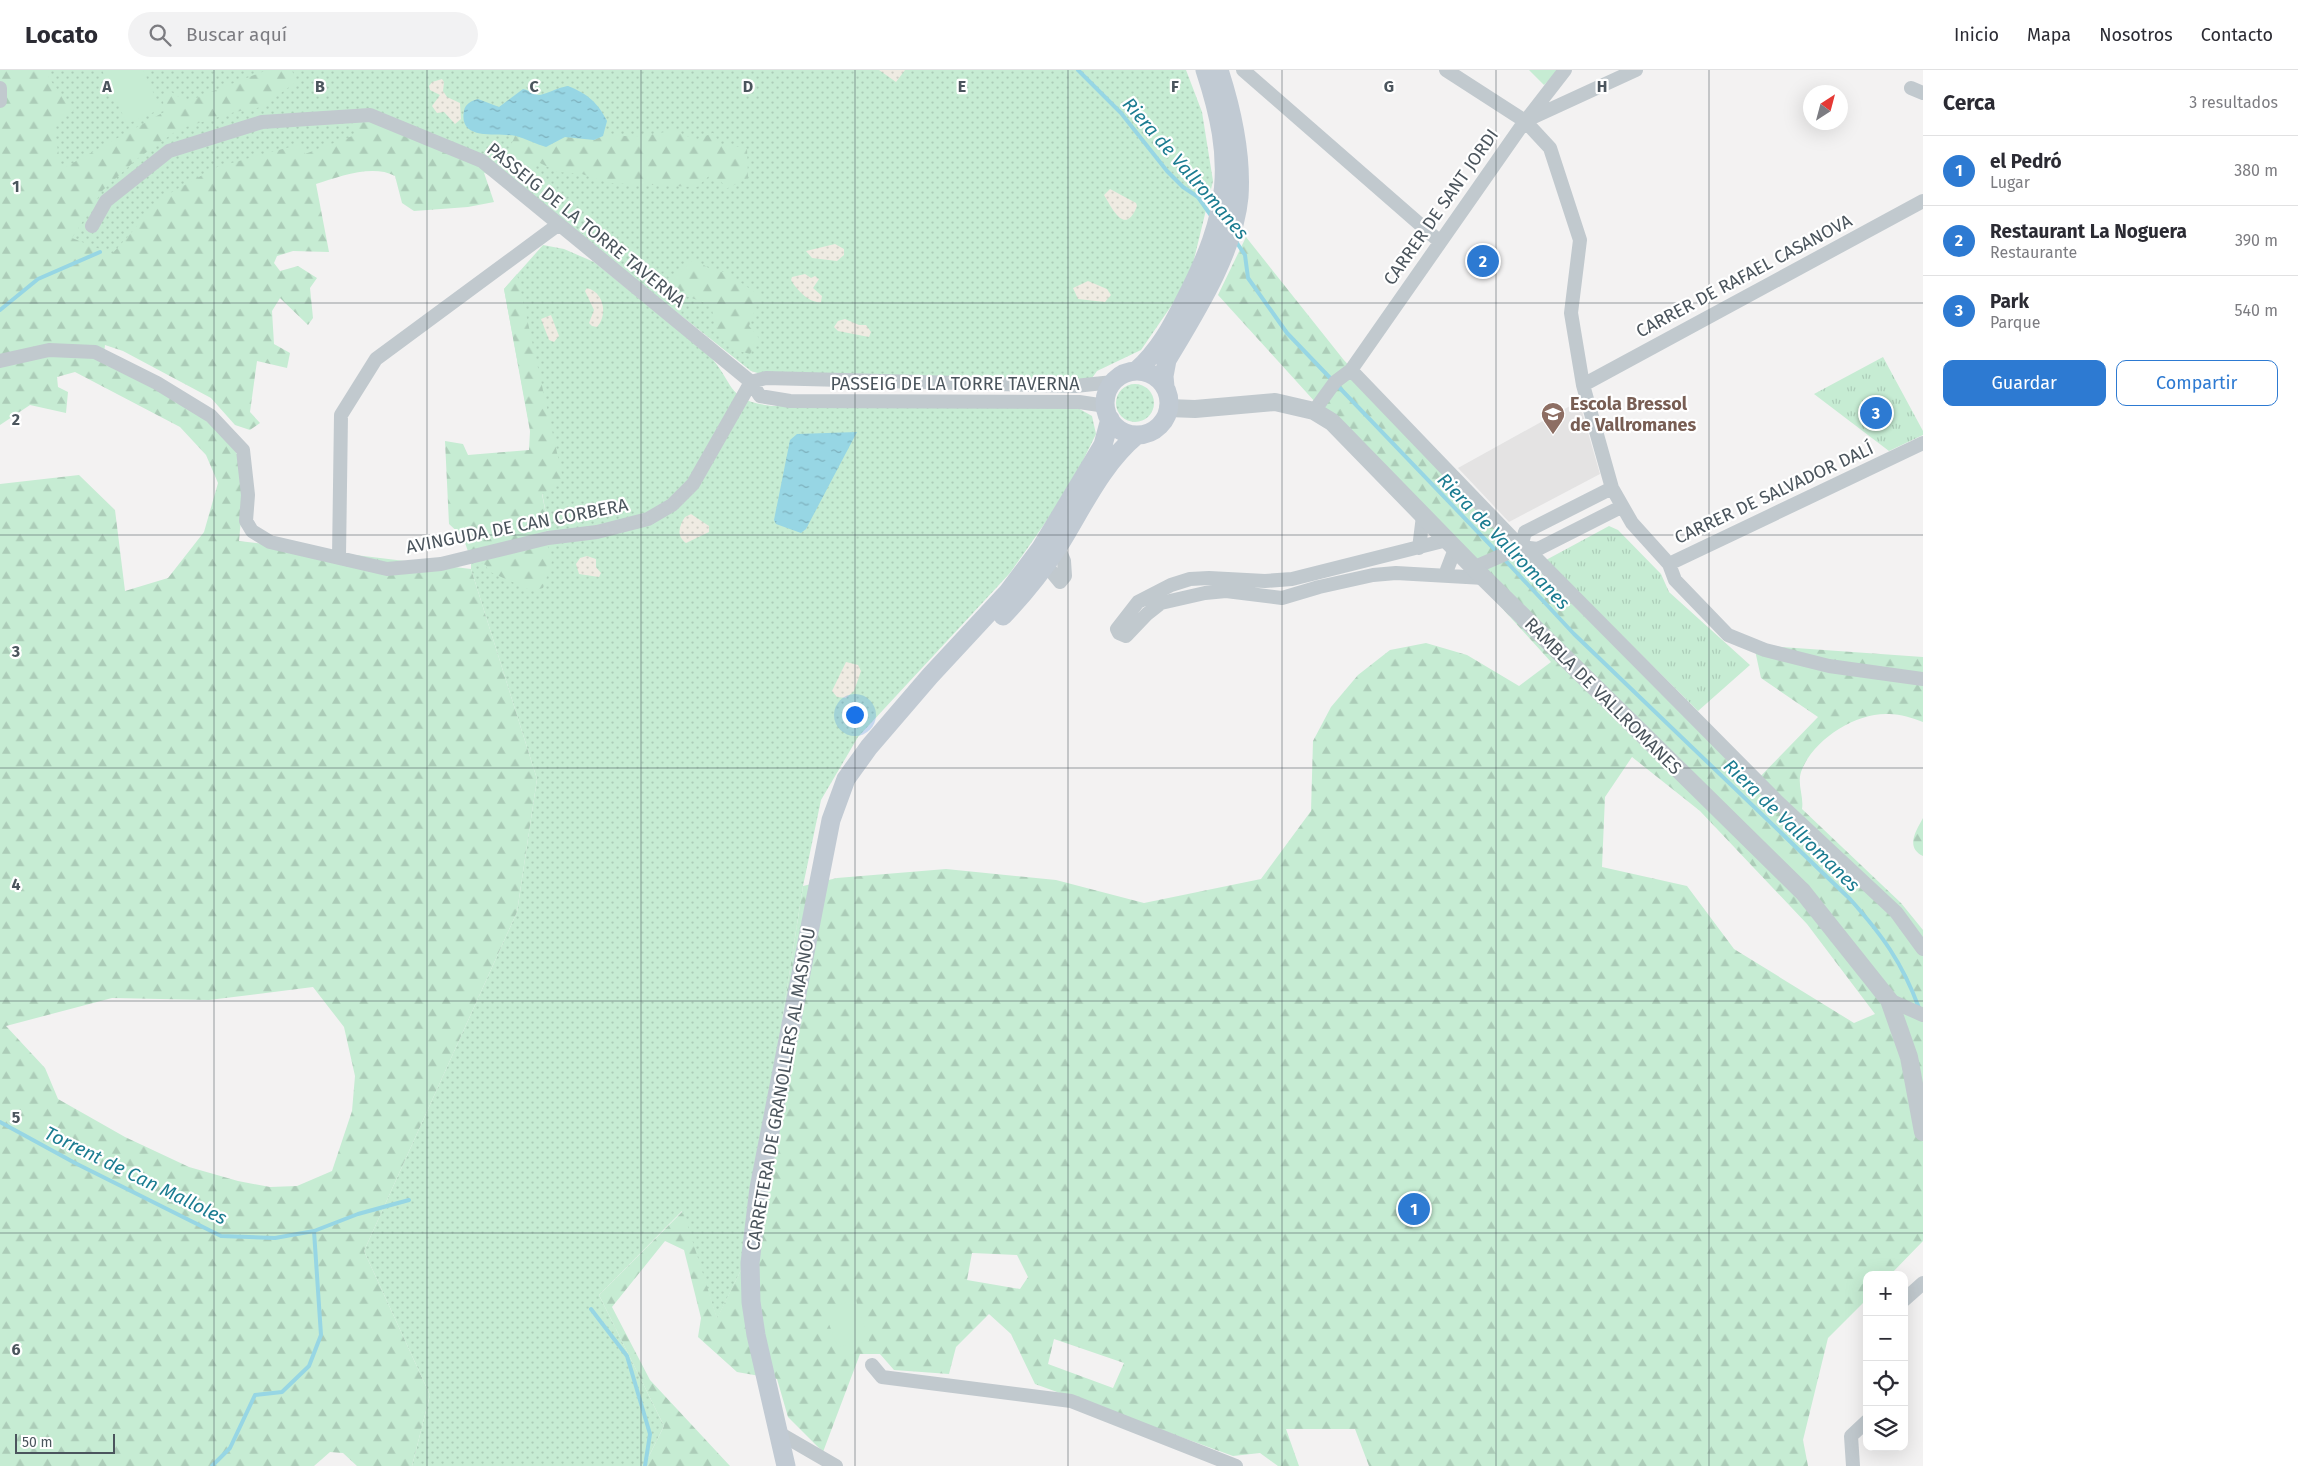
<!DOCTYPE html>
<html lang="es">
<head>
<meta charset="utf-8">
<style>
	:root { --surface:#fff; --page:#f2f2f3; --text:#2b2b33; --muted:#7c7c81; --line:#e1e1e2; --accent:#2d7ad2 }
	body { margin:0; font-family:"Fira Sans",sans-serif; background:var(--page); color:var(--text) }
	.controls { position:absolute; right:15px; bottom:15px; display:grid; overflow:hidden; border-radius:10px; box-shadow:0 5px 20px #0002 }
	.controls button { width:45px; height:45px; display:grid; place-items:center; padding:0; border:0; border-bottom:1px solid var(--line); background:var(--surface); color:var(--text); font:25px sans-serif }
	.compass { position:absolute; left:1803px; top:15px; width:45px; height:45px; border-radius:50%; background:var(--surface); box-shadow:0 5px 20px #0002; rotate:36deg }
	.scale { position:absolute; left:15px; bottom:12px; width:100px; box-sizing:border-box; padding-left:5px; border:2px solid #4b555d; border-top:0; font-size:14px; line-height:18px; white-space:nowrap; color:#4b555d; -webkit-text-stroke:4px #fff; paint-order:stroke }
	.you { position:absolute; left:854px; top:644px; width:18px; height:18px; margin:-12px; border:4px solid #fff; border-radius:50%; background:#1a73e8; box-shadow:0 0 0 8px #1a73e833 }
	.badge { display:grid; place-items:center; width:32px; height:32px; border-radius:50%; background:var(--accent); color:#fff; font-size:16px; font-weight:700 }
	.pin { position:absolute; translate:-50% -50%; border:2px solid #fff; box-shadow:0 1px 5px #0006 }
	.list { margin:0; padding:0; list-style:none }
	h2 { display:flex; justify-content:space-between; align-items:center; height:65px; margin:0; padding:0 20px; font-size:21px }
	h2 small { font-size:16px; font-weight:400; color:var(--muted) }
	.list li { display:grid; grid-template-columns:32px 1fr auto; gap:15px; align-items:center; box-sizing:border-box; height:70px; padding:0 20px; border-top:1px solid var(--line) }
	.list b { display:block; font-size:19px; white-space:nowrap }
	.list p { margin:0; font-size:16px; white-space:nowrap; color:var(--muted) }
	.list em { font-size:16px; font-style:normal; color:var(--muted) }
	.actions { display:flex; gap:10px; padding:15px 20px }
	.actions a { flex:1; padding:11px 0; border:1px solid var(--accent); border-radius:10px; text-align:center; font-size:18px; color:var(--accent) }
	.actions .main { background:var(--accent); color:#fff }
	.icon { flex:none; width:28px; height:28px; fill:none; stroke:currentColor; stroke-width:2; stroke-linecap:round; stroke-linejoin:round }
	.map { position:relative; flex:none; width:1923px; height:1396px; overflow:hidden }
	header { display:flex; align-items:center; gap:30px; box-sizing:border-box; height:70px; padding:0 25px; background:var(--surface); border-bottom:1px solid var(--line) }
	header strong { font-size:24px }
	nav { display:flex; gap:28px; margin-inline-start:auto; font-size:18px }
	.search { width:350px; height:45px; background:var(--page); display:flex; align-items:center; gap:12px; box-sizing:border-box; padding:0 18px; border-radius:28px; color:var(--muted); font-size:19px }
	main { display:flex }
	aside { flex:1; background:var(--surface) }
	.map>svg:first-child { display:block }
	.education { fill:#e4e3e3 }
	.grass { fill:url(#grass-dots) }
	.forest { fill:url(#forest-firs); fill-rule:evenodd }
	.sand { fill:url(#sand-dots) }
	.park { fill:url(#park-tufts) }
	.garden { fill:#c6ecd3 }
	.water { fill:url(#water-ripples) }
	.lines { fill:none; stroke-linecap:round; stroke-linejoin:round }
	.stream { stroke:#97d6e4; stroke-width:4 }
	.minor { stroke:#c1c9ce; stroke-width:14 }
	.tertiary { stroke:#c1c9ce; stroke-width:18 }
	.secondary { stroke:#c1cad3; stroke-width:19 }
	.grid { fill:none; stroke:#4b555d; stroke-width:1; stroke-opacity:0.55 }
	.labels { text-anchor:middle; stroke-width:4.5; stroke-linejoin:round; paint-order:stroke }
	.street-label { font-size:18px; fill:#4b555d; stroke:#fff }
	.education-label { font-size:18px; font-weight:bold; fill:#785e54; stroke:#fff; text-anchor:start }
	.water-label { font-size:19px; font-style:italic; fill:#1b7c91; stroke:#fff }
	.grid-label { font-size:16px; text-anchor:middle; font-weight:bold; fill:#4b555d; stroke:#fff; stroke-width:4.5; stroke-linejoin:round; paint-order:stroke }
</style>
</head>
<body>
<header>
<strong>Locato</strong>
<div class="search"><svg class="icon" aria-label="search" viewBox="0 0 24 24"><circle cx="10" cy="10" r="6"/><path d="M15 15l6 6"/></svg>Buscar aquí</div>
<nav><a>Inicio</a><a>Mapa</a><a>Nosotros</a><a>Contacto</a></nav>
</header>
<main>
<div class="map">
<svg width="1923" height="1396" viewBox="0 0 1923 1396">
	<defs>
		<pattern id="grass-dots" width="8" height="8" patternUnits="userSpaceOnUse" patternTransform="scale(1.25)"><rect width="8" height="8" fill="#c6ecd3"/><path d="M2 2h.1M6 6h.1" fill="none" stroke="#acccb8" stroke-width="1.8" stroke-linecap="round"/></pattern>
		<pattern id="forest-firs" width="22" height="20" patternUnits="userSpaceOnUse" patternTransform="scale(1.25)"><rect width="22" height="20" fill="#c6ecd3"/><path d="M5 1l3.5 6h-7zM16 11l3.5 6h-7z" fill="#acccb8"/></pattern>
		<pattern id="sand-dots" width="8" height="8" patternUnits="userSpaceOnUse" patternTransform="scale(1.25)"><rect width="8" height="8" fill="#efebe2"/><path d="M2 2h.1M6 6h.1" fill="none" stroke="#ceccc4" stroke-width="1.8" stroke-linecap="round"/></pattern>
		<pattern id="park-tufts" width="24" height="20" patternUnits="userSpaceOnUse" patternTransform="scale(1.25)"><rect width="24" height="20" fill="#c6ecd3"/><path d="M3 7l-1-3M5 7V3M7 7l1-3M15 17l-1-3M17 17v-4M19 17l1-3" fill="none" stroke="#acccb8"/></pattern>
		<pattern id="water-ripples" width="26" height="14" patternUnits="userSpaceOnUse" patternTransform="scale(1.25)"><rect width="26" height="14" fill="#97d6e4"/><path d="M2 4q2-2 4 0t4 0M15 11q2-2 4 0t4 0" fill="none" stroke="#7db0bc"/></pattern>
	</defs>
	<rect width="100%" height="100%" fill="#f3f2f2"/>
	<path class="education" d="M 1579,331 L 1600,404 L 1509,452 L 1458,398 Z"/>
	<path class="grass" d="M 28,0 L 1186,0 L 1202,42 L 1213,111 L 1189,210 L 1141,280 L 1097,301 L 1090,311 L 767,306 L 751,301 L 564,153 L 487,104 L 388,60 L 122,195 L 59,176 Z
		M 543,175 L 564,179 L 594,192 L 709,285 C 736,315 725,330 772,336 L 1076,337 L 1092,346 L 1096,364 L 1069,419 L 1010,503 L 858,667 L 821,730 L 803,816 L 744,1194 L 717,1249 L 682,1141 L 599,1225 L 664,1356 L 644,1396 L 412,1396 L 430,1325 L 364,1181 L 517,842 L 537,709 L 471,499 L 471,490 L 549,460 L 504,219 Z
		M1116 333a19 19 0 1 1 38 0a19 19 0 1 1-38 0Z"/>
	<path class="forest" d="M 0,0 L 46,0 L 50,10 L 74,40 L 53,57 L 62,99 L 164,42 L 163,29 L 170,21 L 186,32 L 267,0 L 292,0 L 296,12 L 262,37 L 235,42 L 179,59 L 137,89 L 103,120 L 72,168 L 112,184 L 163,127 L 217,97 L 301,74 L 305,84 L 355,65 L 352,52 L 371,47 L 481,94 L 494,132 L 468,137 L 414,141 L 402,133 L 395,106 C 372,94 339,107 316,114 L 329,182 L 293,181 L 277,186 L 274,193 L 280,201 L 298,196 L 317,208 L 310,218 L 313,248 L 308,255 L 280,228 L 272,241 L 274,274 L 290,283 L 287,298 L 257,291 L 250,342 L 260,353 L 250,360 L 235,355 L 211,328 L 123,281 L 105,275 L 103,293 C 143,314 211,342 235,380 C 246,397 241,451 239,471 L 471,499 L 537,709 L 517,842 L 364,1181 L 430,1325 L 412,1396 L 357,1396 L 343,1383 L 330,1382 L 314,1396 L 0,1396 L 0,414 L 79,405 L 115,440 L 125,521 L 168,508 L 204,462 L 218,413 L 206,385 L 180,357 L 75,302 L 57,307 L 58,317 L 68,322 L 66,343 L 30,335 L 0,355 ZM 313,917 L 344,957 L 355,1006 L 352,1041 L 332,1101 L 297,1116 L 270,1117 L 238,1111 L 189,1097 L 125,1067 L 58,1029 L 45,998 L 6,956 L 112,928 L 209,930 Z
		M 674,60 L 695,70 L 713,63 L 721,75 L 747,78 L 748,108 L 726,119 L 721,111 L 710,105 L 697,117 L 609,113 L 582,104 L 558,102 L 540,93 L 526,96 L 506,86 L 515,66 L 546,77 L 565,67 L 594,70 L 603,66 L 604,61 C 627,71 651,65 674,60 Z
		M 1246,167 L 1343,289 L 1506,469 L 1754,713 L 1818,647 L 1761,608 L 1753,571 L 1769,576 L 1923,587 L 1923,652 C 1912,648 1901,644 1889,644 C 1856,642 1812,670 1801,702 C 1797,715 1804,726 1802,739 L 1901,833 L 1923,860 L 1923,1171 L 1890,1205 L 1867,1205 L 1867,1229 L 1828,1268 L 1803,1370 L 1808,1396 L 1369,1396 L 1355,1359 L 1286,1359 L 1299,1396 L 1278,1396 L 1260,1383 L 1233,1386 L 1035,1314 L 1011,1264 L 989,1244 L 956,1277 L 949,1304 L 894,1300 L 880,1284 L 860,1284 L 823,1382 L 788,1347 L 777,1309 L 737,1302 L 698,1267 L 701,1248 L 684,1180 L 665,1171 L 612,1237 L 650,1310 L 730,1396 L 644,1396 L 664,1356 L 599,1225 L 683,1141 L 717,1248 L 744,1194 L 803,816 L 837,808 L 946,799 L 1056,810 L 1144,833 L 1261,809 L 1311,741 L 1313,671 L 1331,637 L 1358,605 L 1390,580 L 1426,573 L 1467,585 L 1519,616 L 1551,592 L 1218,225 ZM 1632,687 L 1700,741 L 1807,854 L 1875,944 L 1854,953 L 1734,879 L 1687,816 L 1602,797 L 1605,727 ZM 972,1183 L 1017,1185 L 1028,1207 L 1020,1219 L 967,1210 ZM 1054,1269 L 1124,1293 L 1113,1318 L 1048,1294 Z
		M 694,189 L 715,202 L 726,202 L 760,226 L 749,256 L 759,268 L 750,284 C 718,276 717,263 711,235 L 664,218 Z
		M 517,204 L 562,405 L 558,415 L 542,424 L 549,460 L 542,463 L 553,488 L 543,518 L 532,521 L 488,501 L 486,495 L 471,490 L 463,467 L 449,454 L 445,371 L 463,374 L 468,385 L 529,380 L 530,361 L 504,219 Z
		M 1923,748 L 1923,786 C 1905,777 1916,761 1923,748 Z"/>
	<path class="sand" d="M 879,0 L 905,0 L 896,12 Z
		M 442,9 L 444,12 L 443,21 L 447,27 L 460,33 L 461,49 L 455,54 L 444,42 L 437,43 L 432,36 L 440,25 L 430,20 L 429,16 L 432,12 Z
		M 1110,119 L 1136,133 L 1137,136 C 1125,167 1112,138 1104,125 Z
		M 835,174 L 844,179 L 844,185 L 837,191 L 812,188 L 806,181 Z
		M 805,204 L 811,208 L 815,206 L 819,209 L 813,218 L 822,226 L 821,232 C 810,234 796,219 791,210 L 792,207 Z
		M 1088,211 L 1107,219 L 1111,225 L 1105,232 L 1078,229 L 1073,218 Z
		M 587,218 C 604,222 608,245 597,257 L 592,256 L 589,253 L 594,240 L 585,221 Z
		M 551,245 L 559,266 L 554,272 L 549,270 L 541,249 Z
		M 845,249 L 859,255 L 866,255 L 871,262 L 869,267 L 838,261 L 834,257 L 838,251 Z
		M 691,444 L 709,456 L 709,462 L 686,473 C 676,466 679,456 685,447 Z
		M 587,486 L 596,489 L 596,497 L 601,503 L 599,507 L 579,504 L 576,494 L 580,488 Z
		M 846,592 L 858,595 L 861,601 L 854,621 L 846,628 L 837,627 L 832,621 Z"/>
	<path class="park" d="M 1883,287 L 1923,361 L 1923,365 L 1889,381 L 1814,324 Z
		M 1609,456 L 1618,460 L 1661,504 L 1669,522 L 1750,595 L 1698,641 L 1546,490 Z"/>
	<path class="garden" d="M 102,0 L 143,0 L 161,39 L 127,54 Z
		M 1529,0 L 1560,0 L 1544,15 Z
		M 856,1230 L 869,1271 L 838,1277 L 823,1239 Z"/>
	<path class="water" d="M 568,16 C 588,24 598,33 607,51 L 603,66 L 594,70 L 565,67 L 546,77 C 536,74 526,69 516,66 C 499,62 458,72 464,41 C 465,34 471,31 478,29 L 499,37 L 523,19 C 528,20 532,23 538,25 C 542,26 559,17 568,16 Z
		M 857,362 L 806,459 L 801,463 L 776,454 L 774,450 L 790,370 L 797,364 Z"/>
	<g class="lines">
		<path class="stream" d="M 1078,0 L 1121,43 L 1167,101 L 1183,117 L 1198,127 L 1212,147
			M 1235,170 L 1245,185 L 1248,208 L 1287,263 L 1499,484
			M 0,240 L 38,209 L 100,182
			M 1504,489 L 1574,564 L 1850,829 C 1882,865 1902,892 1919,938
			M 0,1052 L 75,1093 L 221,1166 L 275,1168 L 314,1161 L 358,1144 L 409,1130
			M 591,1239 L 627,1286 L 650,1364 L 645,1396
			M 212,1396 L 230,1378 L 255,1325 L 282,1322 L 309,1296 L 321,1265 L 314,1161"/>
		<path class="minor" d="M 1243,0 L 1439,171
			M 1446,0 L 1525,51 L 1550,78 L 1580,170 L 1571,243 L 1583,315 L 1612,418 L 1632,453 L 1669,494 L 1675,510 L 1728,565 L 1765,580 L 1829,596 L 1923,609
			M 0,18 L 0,31
			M 1911,18 L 1923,23
			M 1527,49 L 1565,0
			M 0,291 L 49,280 L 95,282 L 157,313 L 211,346 L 243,380 L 248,425 L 246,451 L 252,461 L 270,472 L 387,499 L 441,494 L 548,468 L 597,462 L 648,449 L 672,435 L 693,414 L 751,312 L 482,91 L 370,45 L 262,52 L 169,81 L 106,131 L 92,156
			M 1351,300 L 1521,477 L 1538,490 L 1776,730 L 1896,842 L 1923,879
			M 1583,315 L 1923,131
			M 1106,336 L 1079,332 L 790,331 L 760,326 L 751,312 L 766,308 L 1075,316 L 1113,312
			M 1314,341 L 1335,312 L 1351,300 L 1525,51 L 1636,0
			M 1447,470 L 1292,509 L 1265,511 L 1209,508 L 1190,509 L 1171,515 L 1138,532 L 1117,559 L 1119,563 L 1126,566 L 1147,544 L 1161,533 L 1205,523 L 1226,521 L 1282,528 L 1319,517 L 1373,505 L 1396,503 L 1484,508
			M 1058,477 L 1064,491 L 1065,506 L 1060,512
			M 1521,477 L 1525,462 L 1612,418
			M 1419,478 L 1423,446
			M 1043,486 L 1046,495 L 1060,512
			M 339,487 L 341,345 L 376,289 L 559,154
			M 1669,494 L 1923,373
			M 1473,498 L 1521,477 L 1538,479 L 1621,437
			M 1445,505 L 1455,479
			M 1889,930 L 1923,945
			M 1904,1230 L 1923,1213
			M 872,1295 L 882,1307 L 1071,1331 L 1236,1396
			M 779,1363 L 836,1396
			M 1853,1396 L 1851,1366 L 1867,1351"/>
		<path class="tertiary" d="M 1168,338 L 1195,339 L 1275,332 L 1314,341 L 1332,352 L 1484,508 L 1803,822 L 1889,930 L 1909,987 L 1923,1062"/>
		<path class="secondary" d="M 1136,301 C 1159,281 1172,256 1185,230 C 1230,143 1236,94 1205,0
			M1105 333a32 32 0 1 1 64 0a32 32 0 1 1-64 0Z
			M 1165,317 L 1164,306 L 1167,290 C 1195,243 1234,182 1239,127 C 1242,84 1232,40 1219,0
			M 1003,546 C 1024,524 1042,502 1058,477 C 1082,439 1101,395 1137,365
			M 786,1396 L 756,1265 L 751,1232 L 750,1193 L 759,1118 L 831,750 L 846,709 L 869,677 L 930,606 L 1008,522 L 1041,478 L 1103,375 L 1110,349"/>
	</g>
	<path class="grid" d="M 214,0 L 214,1396M 427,0 L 427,1396M 641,0 L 641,1396M 855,0 L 855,1396M 1068,0 L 1068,1396M 1282,0 L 1282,1396M 1496,0 L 1496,1396M 1709,0 L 1709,1396M 0,233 L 1923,233M 0,465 L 1923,465M 0,698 L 1923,698M 0,931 L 1923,931M 0,1163 L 1923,1163"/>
	<defs>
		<g id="school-pin" transform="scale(1.25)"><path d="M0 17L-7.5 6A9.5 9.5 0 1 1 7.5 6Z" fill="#8d6e63" stroke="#fff"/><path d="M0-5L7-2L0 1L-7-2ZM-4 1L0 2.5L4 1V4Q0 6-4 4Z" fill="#fff"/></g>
	</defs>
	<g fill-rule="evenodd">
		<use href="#school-pin" x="1553" y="344"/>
	</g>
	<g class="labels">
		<g class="street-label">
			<text transform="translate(1441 137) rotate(-55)" y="6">CARRER DE SANT JORDI</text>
			<text transform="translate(586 155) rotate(39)" y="6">PASSEIG DE LA TORRE TAVERNA</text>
			<text transform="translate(1744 206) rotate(-28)" y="6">CARRER DE RAFAEL CASANOVA</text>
			<text x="955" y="320">PASSEIG DE LA TORRE TAVERNA</text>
			<text transform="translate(1774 423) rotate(-25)" y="6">CARRER DE SALVADOR DALÍ</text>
			<text transform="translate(517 456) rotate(-11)" y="6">AVINGUDA DE CAN CORBERA</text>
			<text transform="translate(1603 626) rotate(45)" y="6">RAMBLA DE VALLROMANES</text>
			<text transform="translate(781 1019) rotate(-80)" y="6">CARRETERA DE GRANOLLERS AL MASNOU</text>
		</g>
		<g class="education-label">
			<text x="1570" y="340">Escola Bressol<tspan x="1570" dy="21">de Vallromanes</tspan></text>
		</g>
		<g class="water-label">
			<text transform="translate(1186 98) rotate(49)" y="7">Riera de Vallromanes</text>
			<text transform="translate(1504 471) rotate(46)" y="7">Riera de Vallromanes</text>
			<text transform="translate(1792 755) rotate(44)" y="7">Riera de Vallromanes</text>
			<text transform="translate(136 1105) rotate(26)" y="7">Torrent de Can Malloles</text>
		</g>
	</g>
	<g class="grid-label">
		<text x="107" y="22">A</text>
		<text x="320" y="22">B</text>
		<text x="534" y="22">C</text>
		<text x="748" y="22">D</text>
		<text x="962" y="22">E</text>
		<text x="1175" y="22">F</text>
		<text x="1389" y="22">G</text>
		<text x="1602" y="22">H</text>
		<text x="16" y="122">1</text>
		<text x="16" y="355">2</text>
		<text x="16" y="587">3</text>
		<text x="16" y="820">4</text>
		<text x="16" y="1053">5</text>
		<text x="16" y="1285">6</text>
	</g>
</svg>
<div class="controls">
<button>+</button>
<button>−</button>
<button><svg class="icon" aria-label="locate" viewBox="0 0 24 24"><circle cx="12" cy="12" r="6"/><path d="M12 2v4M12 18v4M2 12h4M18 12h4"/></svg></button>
<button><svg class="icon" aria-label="layers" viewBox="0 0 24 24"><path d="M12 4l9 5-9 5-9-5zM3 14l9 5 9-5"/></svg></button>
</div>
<svg class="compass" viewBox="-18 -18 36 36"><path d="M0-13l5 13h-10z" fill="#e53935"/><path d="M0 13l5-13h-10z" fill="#7c7c81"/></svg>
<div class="scale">50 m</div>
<div class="you"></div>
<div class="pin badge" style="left:1414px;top:1139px">1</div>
<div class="pin badge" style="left:1483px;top:191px">2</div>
<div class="pin badge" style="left:1876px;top:343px">3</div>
</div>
<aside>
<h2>Cerca<small>3 resultados</small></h2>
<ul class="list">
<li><span class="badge">1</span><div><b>el Pedró</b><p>Lugar</p></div><em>380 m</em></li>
<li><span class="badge">2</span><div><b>Restaurant La Noguera</b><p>Restaurante</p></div><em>390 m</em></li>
<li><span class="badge">3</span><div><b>Park</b><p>Parque</p></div><em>540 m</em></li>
</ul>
<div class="actions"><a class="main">Guardar</a><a>Compartir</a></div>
</aside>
</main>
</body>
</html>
